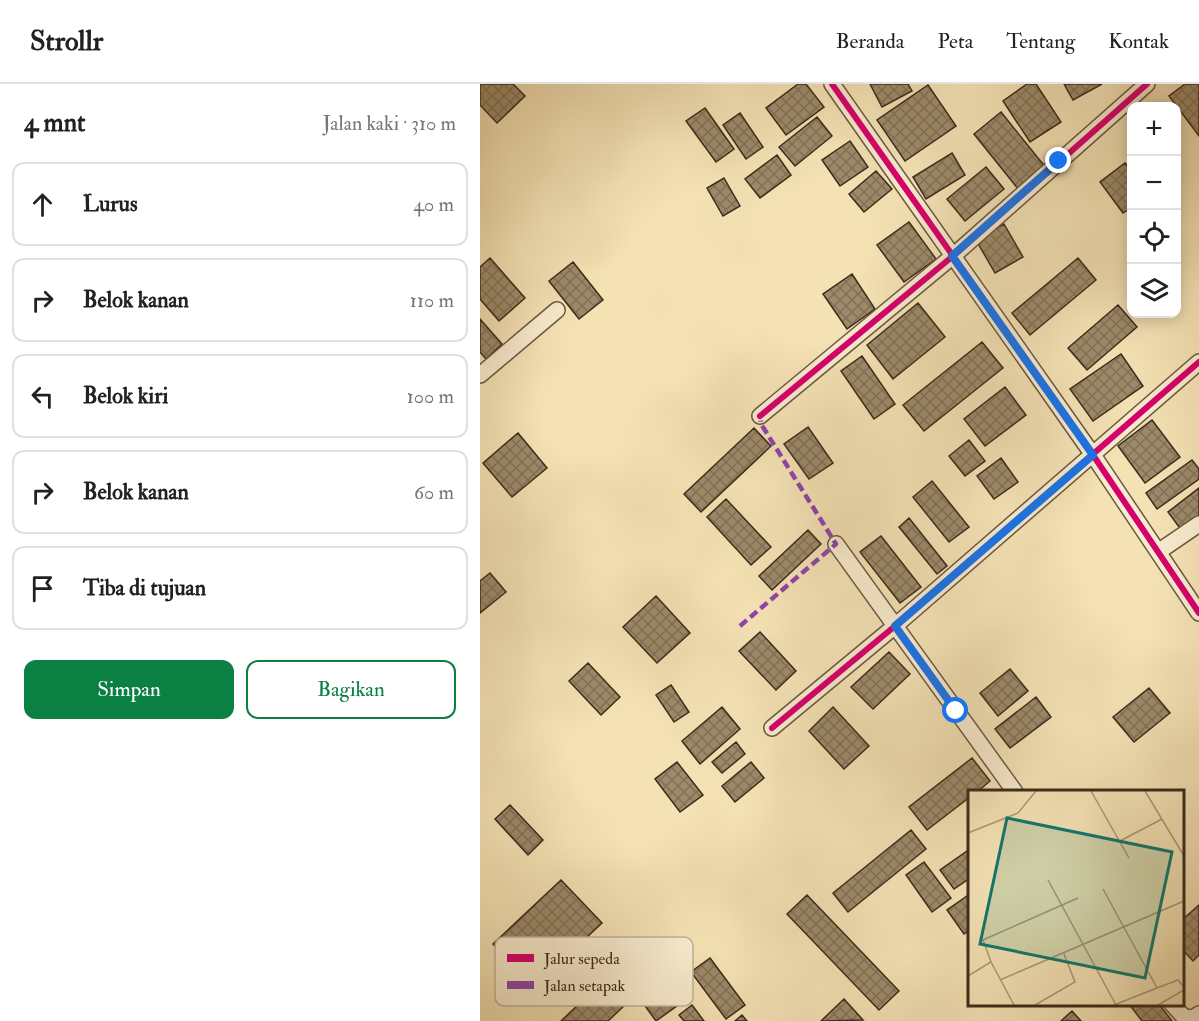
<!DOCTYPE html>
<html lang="id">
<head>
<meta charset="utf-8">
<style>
	:root { --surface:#fff; --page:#f2f2f2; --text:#202124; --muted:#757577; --line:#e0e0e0; --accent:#0b8043 }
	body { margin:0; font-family:"IM FELL Double Pica",serif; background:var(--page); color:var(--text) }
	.controls { position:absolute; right:18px; top:18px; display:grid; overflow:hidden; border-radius:12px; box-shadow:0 3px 15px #0003 }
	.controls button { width:54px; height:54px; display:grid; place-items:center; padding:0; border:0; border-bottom:2px solid var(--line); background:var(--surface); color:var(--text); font:30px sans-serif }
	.stop { position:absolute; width:18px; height:18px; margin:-14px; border:4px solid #1a73e8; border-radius:50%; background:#fff }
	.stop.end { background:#1a73e8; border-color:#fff; box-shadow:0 2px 6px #0008 }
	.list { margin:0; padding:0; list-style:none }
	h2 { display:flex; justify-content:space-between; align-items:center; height:78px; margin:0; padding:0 24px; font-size:26px }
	h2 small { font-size:20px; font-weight:400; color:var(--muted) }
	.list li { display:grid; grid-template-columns:39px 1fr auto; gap:18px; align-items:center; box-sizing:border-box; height:84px; margin:0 12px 12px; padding:0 12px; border:2px solid var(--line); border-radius:12px }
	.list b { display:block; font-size:22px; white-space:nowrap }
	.list em { font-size:20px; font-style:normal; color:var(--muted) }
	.actions { display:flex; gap:12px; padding:18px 24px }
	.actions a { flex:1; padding:14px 0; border:2px solid var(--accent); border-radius:12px; text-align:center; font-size:21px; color:var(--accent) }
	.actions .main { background:var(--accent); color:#fff }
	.icon { flex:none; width:33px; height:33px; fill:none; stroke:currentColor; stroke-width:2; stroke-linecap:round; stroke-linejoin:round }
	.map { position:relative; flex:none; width:719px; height:937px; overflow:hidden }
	header { display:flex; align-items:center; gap:36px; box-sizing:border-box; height:84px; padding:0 30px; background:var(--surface); border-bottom:2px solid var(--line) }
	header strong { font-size:28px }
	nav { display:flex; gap:33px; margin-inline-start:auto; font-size:21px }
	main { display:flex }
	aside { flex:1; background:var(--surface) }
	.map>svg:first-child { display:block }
	.building { fill:url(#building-cross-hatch); stroke:#3c2a19; stroke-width:1.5 }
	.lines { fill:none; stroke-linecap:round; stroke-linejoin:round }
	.minor-casing { stroke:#6a5840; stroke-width:18 }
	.minor { stroke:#f8eccf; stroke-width:15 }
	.quiet { stroke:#8e44ad; stroke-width:4.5; stroke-dasharray:9 4.5; stroke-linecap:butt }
	.cycleway-casing { stroke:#f8eccf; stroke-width:10 }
	.cycleway { stroke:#d6006c; stroke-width:6 }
	.route { stroke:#1a73e8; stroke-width:8 }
	.inset-road { fill:none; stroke:#aa9877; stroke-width:1.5 }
	.view { fill:#0f766e; fill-opacity:0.15; stroke:#0f766e; stroke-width:3 }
	.inset-edge { fill:none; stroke:#3c2a19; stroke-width:3 }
	.key { fill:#f8eccf; stroke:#c0b298; stroke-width:1.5 }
	.key-label { font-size:16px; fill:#3c2a19 }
</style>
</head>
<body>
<header>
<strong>Strollr</strong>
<nav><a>Beranda</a><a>Peta</a><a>Tentang</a><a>Kontak</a></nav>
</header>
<main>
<aside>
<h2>4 mnt<small>Jalan kaki · 310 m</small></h2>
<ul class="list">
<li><svg class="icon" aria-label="ahead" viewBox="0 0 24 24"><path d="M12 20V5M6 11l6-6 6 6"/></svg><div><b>Lurus</b></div><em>40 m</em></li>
<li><svg class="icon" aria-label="right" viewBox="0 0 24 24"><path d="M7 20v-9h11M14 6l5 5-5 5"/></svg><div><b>Belok kanan</b></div><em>110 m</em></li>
<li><svg class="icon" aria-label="left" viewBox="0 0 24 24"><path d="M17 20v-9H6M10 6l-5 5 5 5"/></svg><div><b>Belok kiri</b></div><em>100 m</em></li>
<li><svg class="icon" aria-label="right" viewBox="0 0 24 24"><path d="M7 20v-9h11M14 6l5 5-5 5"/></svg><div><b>Belok kanan</b></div><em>60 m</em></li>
<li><svg class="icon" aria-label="arrive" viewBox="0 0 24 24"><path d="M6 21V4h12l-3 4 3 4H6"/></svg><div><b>Tiba di tujuan</b></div></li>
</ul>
<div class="actions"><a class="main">Simpan</a><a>Bagikan</a></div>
</aside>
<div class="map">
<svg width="719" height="937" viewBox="0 0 719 937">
	<defs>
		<pattern id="building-cross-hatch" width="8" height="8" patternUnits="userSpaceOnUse" patternTransform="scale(1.5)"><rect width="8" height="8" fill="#9c8a6a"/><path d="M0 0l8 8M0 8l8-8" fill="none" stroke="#807156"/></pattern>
	</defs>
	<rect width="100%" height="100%" fill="#f4e2b5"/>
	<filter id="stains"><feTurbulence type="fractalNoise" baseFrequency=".00333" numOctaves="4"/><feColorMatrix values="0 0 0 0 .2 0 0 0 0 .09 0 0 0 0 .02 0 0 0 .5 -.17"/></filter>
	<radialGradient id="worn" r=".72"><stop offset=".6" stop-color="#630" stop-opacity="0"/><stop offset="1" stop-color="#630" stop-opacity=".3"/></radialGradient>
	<path class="building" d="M 0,0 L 33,0 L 45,12 L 17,39 L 0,21 Z
		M 318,0 L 326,0 L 344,23 L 306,51 L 286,24 Z
		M 390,0 L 428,0 L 432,7 L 402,23 Z
		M 547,0 L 556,0 L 581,38 L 550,58 L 523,17 Z
		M 584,0 L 622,0 L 593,16 Z
		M 705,0 L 719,0 L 719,52 L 689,12 Z
		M 448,1 L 476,42 L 425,77 L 397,36 Z
		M 225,24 L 254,65 L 236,78 L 206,37 Z
		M 521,28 L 566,84 L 539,106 L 494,50 Z
		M 260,29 L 283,63 L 266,75 L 243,41 Z
		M 337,33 L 352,52 L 315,82 L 299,63 Z
		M 370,57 L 388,83 L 360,102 L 342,76 Z
		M 472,69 L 485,91 L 446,115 L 433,93 Z
		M 297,71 L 311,91 L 280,114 L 265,95 Z
		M 645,79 L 652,88 L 652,123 L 643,129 L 620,98 Z
		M 506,83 L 524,105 L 485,137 L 467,115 Z
		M 396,87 L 412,105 L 384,128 L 369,110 Z
		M 244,94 L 260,122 L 243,132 L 227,104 Z
		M 429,138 L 456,175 L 424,198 L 397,161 Z
		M 524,140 L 543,173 L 515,189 L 496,156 Z
		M 10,174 L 45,214 L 19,237 L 0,215 L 0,183 Z
		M 598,174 L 616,196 L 550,251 L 532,229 Z
		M 93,178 L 123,216 L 99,235 L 69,197 Z
		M 372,190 L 395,225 L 367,245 L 343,210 Z
		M 438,219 L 465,253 L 413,295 L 387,261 Z
		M 638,221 L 657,243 L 607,286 L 588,264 Z
		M 0,235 L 22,260 L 6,275 L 0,268 Z
		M 502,258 L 523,284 L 444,347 L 423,321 Z
		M 641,270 L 663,302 L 613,337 L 590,305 Z
		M 382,272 L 415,320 L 394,335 L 361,287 Z
		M 525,303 L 546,331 L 505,362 L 484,335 Z
		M 672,336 L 700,373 L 665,399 L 638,362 Z
		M 328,343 L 353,379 L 329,395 L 304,360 Z
		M 274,344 L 291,362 L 221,428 L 204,410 Z
		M 38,349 L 67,384 L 32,413 L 3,379 Z
		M 489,356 L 505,377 L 485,392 L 469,372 Z
		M 521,374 L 538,398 L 514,415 L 497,392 Z
		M 712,376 L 719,385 L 719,395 L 677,425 L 666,409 Z
		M 452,397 L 489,443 L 469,458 L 433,413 Z
		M 719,404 L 719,434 L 702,447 L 688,428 Z
		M 246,415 L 291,463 L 271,481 L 227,433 Z
		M 429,434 L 467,482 L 457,490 L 419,443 Z
		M 328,446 L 341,460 L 292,506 L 279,492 Z
		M 401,452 L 441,503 L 420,519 L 380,468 Z
		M 10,489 L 26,508 L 0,529 L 0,497 Z
		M 176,512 L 210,549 L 177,579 L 143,543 Z
		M 280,548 L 316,587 L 296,606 L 259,567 Z
		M 409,568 L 430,590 L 393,625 L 371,603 Z
		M 108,579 L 140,613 L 121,631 L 89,597 Z
		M 530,585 L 548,607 L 518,632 L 500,609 Z
		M 191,601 L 209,628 L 194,638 L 176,611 Z
		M 669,604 L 690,629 L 654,658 L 633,633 Z
		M 556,613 L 571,633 L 530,664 L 515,645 Z
		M 242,623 L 260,645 L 220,680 L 202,657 Z
		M 353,623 L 389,662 L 364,685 L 329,647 Z
		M 256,658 L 265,670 L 242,689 L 232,678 Z
		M 492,674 L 510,697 L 497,708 L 490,708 L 490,713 L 447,746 L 429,723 Z
		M 197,678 L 223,711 L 200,728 L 175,695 Z
		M 271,678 L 284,694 L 255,718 L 242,702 Z
		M 30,721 L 63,756 L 48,771 L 15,735 Z
		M 431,746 L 446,765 L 368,828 L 353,809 Z
		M 490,765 L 490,794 L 474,805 L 460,786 Z
		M 444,778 L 471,814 L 452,828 L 426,791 Z
		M 81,796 L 122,839 L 54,903 L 13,860 Z
		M 490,810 L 490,846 L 484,850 L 467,826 Z
		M 327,811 L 419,907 L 399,926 L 307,830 Z
		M 719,821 L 719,871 L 713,877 L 702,865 L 702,836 Z
		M 230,874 L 265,921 L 246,935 L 211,888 Z
		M 140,881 L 162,905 L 128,937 L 81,937 Z
		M 196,898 L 208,914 L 176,937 L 165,922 Z
		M 364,915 L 383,936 L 341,937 Z
		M 649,920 L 679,920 L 692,937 L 662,937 Z
		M 212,921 L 224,937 L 204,937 L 199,931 Z
		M 592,927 L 601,937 L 581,937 Z
		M 262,931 L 267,937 L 255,937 Z"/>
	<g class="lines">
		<g class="minor-casing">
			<path id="minor" d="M 352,0 L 613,371 L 719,529
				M 0,291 L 77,226
				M 280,332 L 473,172 L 667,0
				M 356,460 L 535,708
				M 678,468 L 719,440
				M 292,644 L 415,542 L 719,278
				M 692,920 L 704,933 L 713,934 L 719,930"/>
		</g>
		<use href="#minor" class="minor"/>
		<path class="quiet" d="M 260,542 L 356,460 L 281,340 L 280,332"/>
		<g class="cycleway-casing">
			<path id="cycleway" d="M 352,0 L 613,371 L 719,529
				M 280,332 L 473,172 L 667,0
				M 292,644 L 415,542 L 719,278"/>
		</g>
		<use href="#cycleway" class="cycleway"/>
	</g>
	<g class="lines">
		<path class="route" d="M 476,627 L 415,542 L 613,371 L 472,172 L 579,77"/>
	</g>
	<g transform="translate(488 706)">
		<rect width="216" height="216" fill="#f4e2b5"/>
		<path class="inset-road" d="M 123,1 L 161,68M 177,1 L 216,66M 0,43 L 50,23 L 68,1M 152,51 L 194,29M 80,90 L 148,215M 135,99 L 189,198 L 146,215M 23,172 L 46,215M 0,186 L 23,172 L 15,150 L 110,108M 32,190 L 216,111M 189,198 L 210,190 L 216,197M 67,215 L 107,192 L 96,164M 190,215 L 216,200"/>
		<path class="view" d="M 39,28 L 204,62 L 177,188 L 12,154 Z"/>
		<rect width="216" height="216" class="inset-edge"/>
	</g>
	<rect x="15" y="853" width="198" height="69" rx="9" class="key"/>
	<rect x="27" y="870" width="27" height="8" fill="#d6006c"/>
	<rect x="27" y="897" width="27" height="8" fill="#8e44ad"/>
	<g class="key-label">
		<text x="64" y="880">Jalur sepeda</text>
		<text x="64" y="907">Jalan setapak</text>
	</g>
	<rect width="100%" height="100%" filter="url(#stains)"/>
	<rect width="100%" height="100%" fill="url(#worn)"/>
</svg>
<div class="controls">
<button>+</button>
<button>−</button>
<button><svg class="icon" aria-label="locate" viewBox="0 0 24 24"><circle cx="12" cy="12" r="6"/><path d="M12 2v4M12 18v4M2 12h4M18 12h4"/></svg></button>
<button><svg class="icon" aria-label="layers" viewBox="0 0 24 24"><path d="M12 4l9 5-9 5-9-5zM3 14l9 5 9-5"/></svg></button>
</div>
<div class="stop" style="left:476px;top:627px"></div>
<div class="stop end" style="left:579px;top:77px"></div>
</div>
</main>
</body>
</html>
